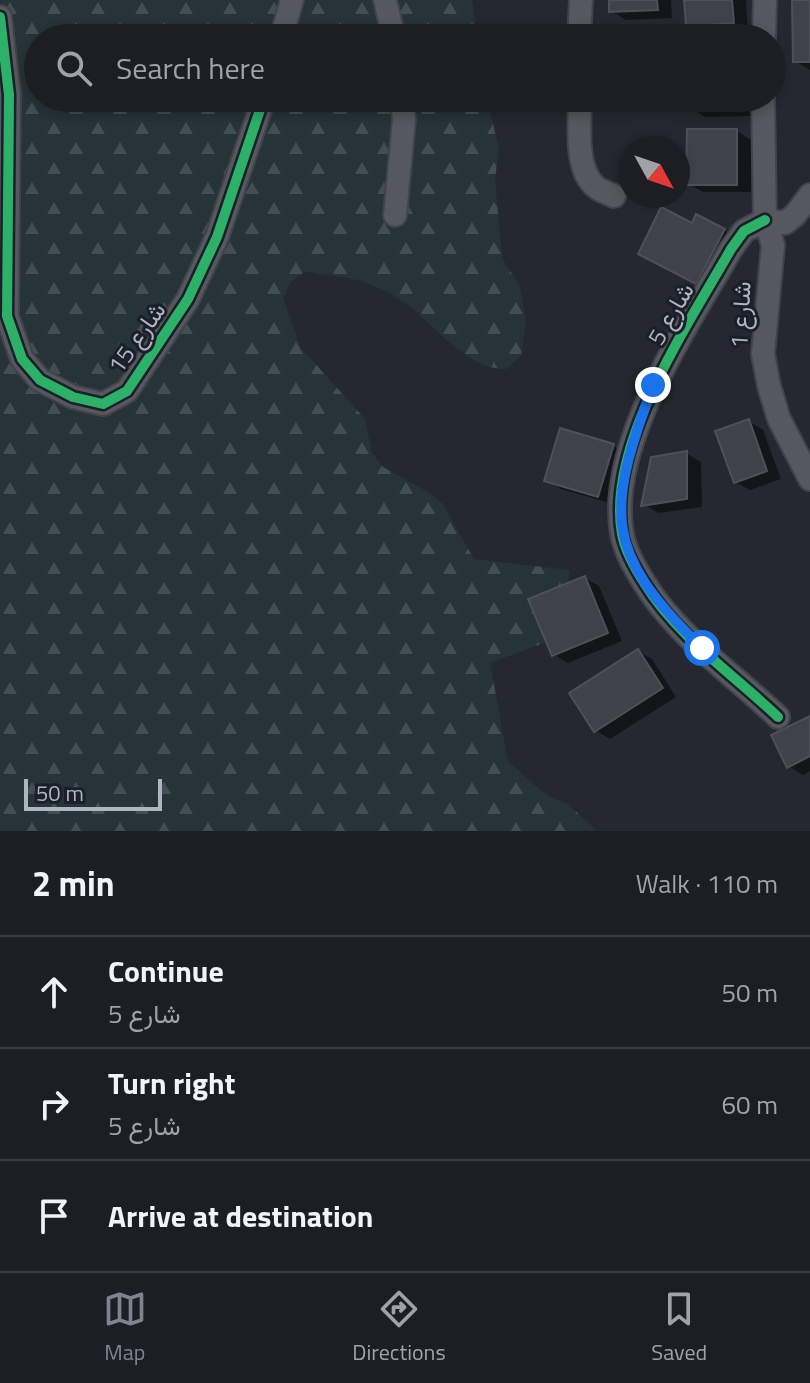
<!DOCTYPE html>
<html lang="en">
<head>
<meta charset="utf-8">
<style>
	:root { --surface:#1c1e24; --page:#292b31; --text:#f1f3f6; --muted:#a0a2a6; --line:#3a3c41; --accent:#7f838f }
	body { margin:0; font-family:"Titillium Web",Vazirmatn,sans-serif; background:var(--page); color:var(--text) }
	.compass { position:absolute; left:618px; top:136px; width:72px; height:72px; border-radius:50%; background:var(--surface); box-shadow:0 4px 12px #0003; rotate:130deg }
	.scale { position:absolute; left:24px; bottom:20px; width:138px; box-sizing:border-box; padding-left:8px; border:4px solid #afb4c2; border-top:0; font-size:22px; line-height:28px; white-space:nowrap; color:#afb4c2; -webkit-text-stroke:6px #1a1f29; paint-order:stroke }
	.stop { position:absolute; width:24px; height:24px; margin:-18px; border:6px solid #1a73e8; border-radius:50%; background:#fff }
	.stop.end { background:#1a73e8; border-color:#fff; box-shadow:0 2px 8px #0008 }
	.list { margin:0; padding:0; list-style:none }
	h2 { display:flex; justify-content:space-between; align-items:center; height:104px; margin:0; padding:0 32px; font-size:34px }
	h2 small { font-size:26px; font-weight:400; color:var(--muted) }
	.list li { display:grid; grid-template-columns:52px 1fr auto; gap:24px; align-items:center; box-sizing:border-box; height:112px; padding:0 32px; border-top:2px solid var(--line) }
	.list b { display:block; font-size:30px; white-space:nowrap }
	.list p { margin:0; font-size:26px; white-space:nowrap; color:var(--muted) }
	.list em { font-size:26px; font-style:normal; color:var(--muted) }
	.icon { flex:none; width:44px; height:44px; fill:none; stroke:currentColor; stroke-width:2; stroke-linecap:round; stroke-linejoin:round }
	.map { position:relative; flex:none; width:810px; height:831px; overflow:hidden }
	.search { position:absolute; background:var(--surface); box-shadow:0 4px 12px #0003; left:24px; right:24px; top:24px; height:88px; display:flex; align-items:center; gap:20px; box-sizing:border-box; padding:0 28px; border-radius:44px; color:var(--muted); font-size:30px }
	.sheet { height:440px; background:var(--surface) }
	nav { display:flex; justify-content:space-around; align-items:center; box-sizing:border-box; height:112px; border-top:2px solid var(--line); background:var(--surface); font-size:22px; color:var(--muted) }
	nav a { display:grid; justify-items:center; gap:4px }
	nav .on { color:var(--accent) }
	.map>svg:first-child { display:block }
	.forest { fill:url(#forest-firs) }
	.shadow { fill:#0007 }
	.building { fill:#3f4249; stroke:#4d5058; stroke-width:2 }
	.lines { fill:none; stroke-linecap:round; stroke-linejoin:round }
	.street-casing { stroke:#414349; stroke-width:26 }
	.street { stroke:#55585e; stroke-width:22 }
	.cycleway-casing { stroke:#1a1f29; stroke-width:15 }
	.cycleway { stroke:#2db169; stroke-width:10 }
	.route { stroke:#1a73e8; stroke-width:10 }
	.labels { text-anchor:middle; stroke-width:6; stroke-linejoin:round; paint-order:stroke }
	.street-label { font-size:24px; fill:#afb4c2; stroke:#1a1f29 }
</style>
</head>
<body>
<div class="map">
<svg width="810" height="831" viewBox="0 0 810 831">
	<defs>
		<pattern id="forest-firs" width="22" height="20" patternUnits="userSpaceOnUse" patternTransform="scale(2)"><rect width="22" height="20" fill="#263337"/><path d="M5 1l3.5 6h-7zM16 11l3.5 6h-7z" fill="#434e52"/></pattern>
	</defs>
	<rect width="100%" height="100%" fill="#252830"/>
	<path class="forest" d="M 0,0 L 472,0 L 477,38 L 38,38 L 38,98 L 487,98 L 499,149 L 495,179 L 502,258 L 520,287 L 526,323 L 521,356 L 506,369 C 466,370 436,325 405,303 C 386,290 365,280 342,277 C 329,275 318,275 306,271 L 291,282 L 283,298 L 301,348 L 365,419 L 372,453 L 383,467 L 428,492 L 442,503 L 474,559 L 570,570 L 560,637 L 490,663 L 508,761 L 538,788 L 552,798 L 567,803 L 597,831 L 0,831 Z"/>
	<path class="shadow" d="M 611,0 L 671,0 L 672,18 L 626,20 L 611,11 Z
		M 686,0 L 746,0 L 748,31 L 703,35 L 688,26 Z
		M 810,0 L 810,70 L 795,61 Z
		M 690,98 L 755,98 L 755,116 L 705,117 L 690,108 Z
		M 737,131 L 751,140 L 751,192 L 703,192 L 688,184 Z
		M 693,226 L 724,230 L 738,239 L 712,290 L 655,261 Z
		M 749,421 L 763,430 L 781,479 L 750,490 L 735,482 Z
		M 613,446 L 628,454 L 613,504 L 561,489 L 547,480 Z
		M 686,453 L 701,462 L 702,507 L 658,513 L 644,504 Z
		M 585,578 L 599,586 L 622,641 L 568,663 L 553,654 Z
		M 638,651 L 652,659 L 676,697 L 610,739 L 595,730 Z
		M 810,718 L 810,771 L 803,775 L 788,766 Z"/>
	<path class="building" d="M 609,0 L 657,0 L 658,10 L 609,12 Z
		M 684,0 L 732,0 L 734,23 L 686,27 Z
		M 792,0 L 810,0 L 810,62 L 793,62 Z
		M 688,98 L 741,98 L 741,109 L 688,110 Z
		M 687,129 L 737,129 L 737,185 L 686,185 Z
		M 661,207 L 692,223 L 696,214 L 725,229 L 696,284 L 638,254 Z
		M 749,419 L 767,471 L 734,483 L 715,431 Z
		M 560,428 L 614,444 L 598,497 L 544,481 Z
		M 687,451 L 687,499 L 641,506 L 651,457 Z
		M 585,576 L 608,633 L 552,656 L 528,599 Z
		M 638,649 L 663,688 L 594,732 L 569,693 Z
		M 810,716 L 810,756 L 787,768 L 771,735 Z"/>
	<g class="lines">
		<g class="street-casing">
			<path id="street" d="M 385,0 L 394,38
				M 0,17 L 9,95 L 7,316 L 22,359 L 40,380 L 73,397 L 103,404 L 127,391 L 188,299 L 217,237 L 264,98
				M 281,38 L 292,0
				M 579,38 L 581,0
				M 764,38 L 765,0
				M 580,98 C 580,122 574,170 596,187 C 600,191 609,193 614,196
				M 763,98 L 765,220 L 773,245 L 763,354 L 769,386 L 779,419 L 810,479
				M 395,215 L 404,120 L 402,98
				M 765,220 L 744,231 L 731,249 C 688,325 606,445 622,534 C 625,551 636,570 645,584 C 677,636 734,675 778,717
				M 765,220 L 785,223 L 795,215 L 810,195"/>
		</g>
		<use href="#street" class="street"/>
		<g class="cycleway-casing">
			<path id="cycleway" d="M 0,17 L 9,95 L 7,316 L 22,359 L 40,380 L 73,397 L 103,404 L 127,391 L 188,299 L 217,237 L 264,98
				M 765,220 L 744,231 L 731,249 C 688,325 606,445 622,534 C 625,551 636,570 645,584 C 677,636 734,675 778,717"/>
		</g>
		<use href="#cycleway" class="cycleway"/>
	</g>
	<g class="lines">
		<path class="route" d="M 653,385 C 607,511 601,550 702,648"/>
	</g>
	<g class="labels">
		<g class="street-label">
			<text transform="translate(671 314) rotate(-60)" y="8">شارع 5</text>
			<text transform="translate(741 315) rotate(-87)" y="8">شارع 1</text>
			<text transform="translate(137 338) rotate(-55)" y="8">شارع 15</text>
		</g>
	</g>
</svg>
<svg class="compass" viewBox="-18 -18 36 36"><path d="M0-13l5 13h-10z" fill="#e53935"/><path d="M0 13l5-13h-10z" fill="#a0a2a6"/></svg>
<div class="scale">50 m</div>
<div class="stop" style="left:702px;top:648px"></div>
<div class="stop end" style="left:653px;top:385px"></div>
<div class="search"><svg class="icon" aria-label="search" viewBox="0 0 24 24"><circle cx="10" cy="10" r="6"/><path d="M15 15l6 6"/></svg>Search here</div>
</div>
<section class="sheet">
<h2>2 min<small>Walk · 110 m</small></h2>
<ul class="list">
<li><svg class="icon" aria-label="ahead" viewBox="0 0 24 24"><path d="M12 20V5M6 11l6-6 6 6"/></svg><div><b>Continue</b><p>شارع 5</p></div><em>50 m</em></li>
<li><svg class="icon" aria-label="right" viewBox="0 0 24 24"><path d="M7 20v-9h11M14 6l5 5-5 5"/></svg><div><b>Turn right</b><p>شارع 5</p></div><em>60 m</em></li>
<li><svg class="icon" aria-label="arrive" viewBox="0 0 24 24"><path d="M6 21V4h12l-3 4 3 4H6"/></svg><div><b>Arrive at destination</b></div></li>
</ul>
</section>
<nav>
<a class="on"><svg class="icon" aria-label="map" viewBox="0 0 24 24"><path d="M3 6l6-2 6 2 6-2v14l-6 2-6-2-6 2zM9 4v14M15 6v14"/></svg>Map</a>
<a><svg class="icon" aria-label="directions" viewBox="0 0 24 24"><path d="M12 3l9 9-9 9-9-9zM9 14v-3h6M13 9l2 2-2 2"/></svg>Directions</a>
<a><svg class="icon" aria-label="saved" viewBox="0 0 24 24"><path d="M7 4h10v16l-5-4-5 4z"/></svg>Saved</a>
</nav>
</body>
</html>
